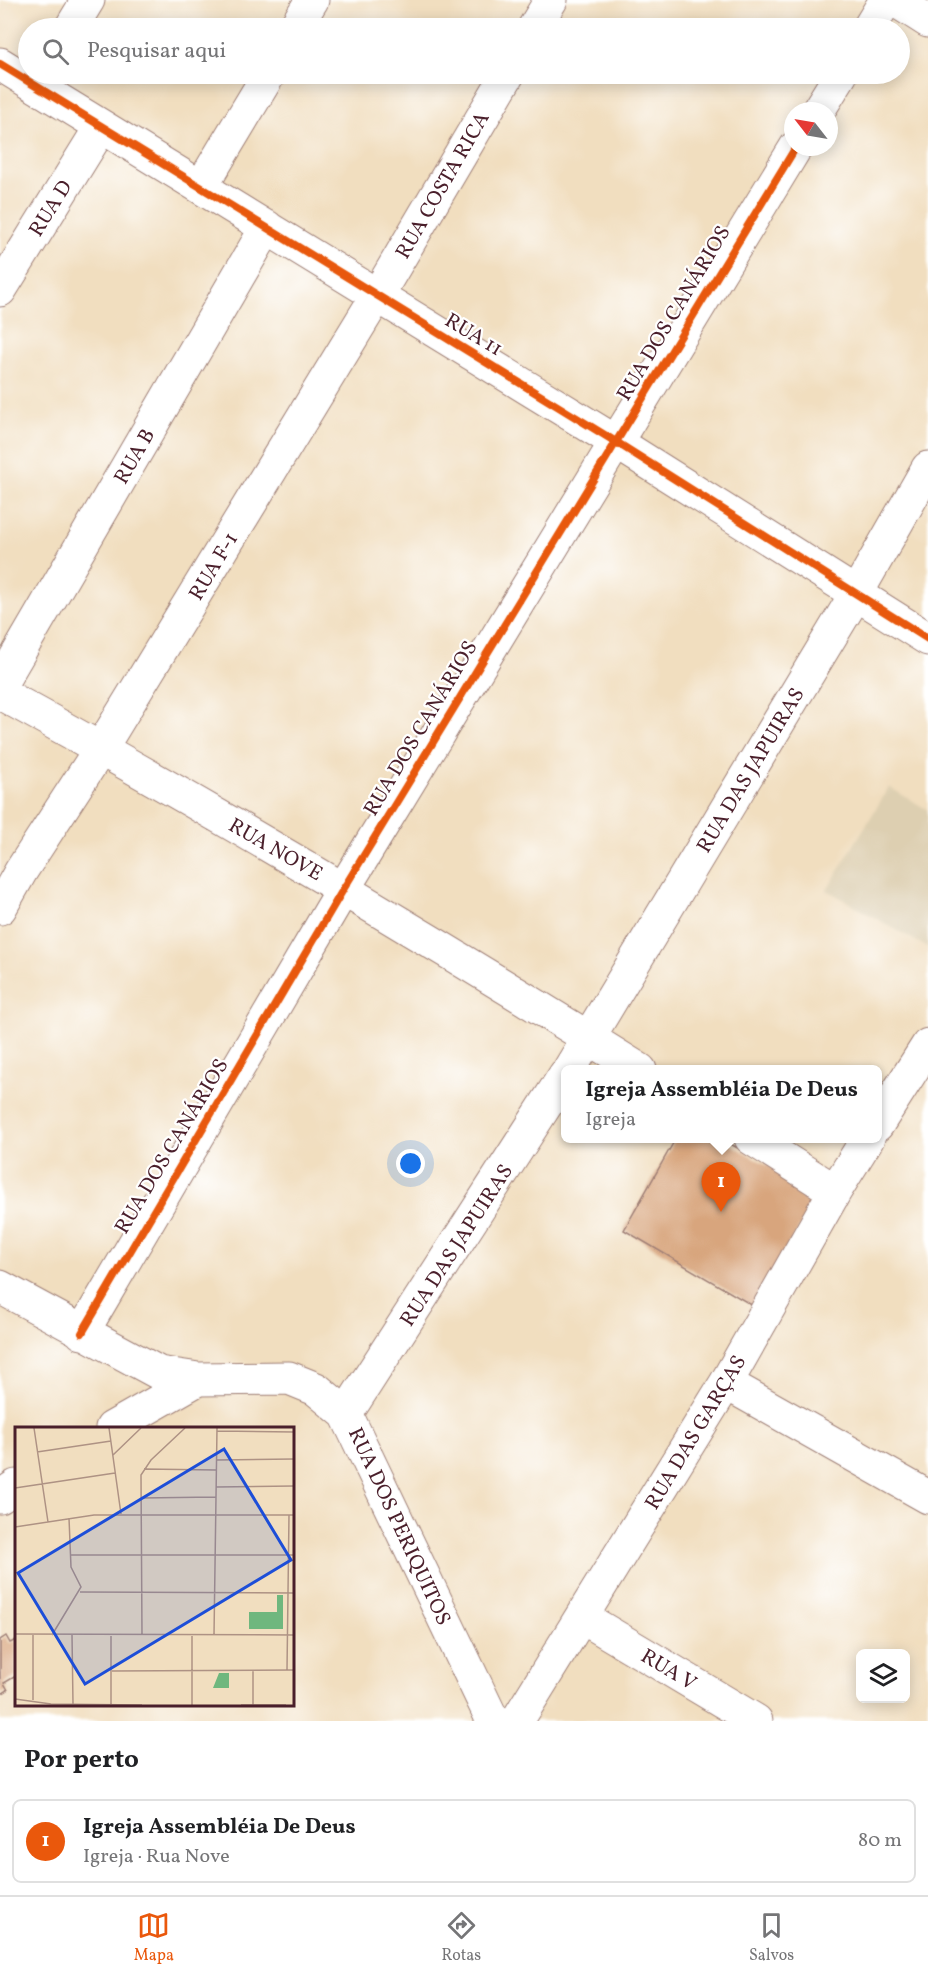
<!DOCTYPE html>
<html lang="pt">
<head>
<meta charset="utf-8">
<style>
	:root { --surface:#fff; --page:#f2f2f2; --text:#202124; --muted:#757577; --line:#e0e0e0; --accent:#ea580c }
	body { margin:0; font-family:Vollkorn,serif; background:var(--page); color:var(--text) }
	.controls { position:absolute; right:18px; bottom:18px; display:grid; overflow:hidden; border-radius:9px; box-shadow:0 3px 15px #0003 }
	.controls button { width:54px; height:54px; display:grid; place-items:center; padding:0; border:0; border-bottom:2px solid var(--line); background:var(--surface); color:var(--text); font:30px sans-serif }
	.compass { position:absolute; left:784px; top:102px; width:54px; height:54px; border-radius:50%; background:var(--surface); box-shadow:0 3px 15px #0003; rotate:301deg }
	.you { position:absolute; left:411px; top:1164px; width:21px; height:21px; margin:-15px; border:4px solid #fff; border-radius:50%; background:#1a73e8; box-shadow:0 0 0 9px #1a73e833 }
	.badge { display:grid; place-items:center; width:39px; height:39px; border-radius:50%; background:var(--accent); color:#fff; font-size:20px; font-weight:700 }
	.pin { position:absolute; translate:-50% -50px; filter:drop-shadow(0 2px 3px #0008) }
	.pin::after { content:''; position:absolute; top:32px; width:21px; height:18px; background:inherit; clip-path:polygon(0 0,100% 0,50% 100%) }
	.popup { position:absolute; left:561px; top:1065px; width:321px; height:78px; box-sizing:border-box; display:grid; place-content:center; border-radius:9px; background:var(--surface); filter:drop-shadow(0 2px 4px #0005); font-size:20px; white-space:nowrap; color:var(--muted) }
	.popup b { font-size:22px; color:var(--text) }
	.popup::after { content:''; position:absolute; left:50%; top:100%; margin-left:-12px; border:12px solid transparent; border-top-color:var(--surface) }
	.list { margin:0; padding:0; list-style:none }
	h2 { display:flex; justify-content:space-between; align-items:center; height:78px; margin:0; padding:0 24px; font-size:26px }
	h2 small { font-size:20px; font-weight:400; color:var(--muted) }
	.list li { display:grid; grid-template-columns:39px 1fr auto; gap:18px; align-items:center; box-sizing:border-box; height:84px; margin:0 12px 12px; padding:0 12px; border:2px solid var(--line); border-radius:9px }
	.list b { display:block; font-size:22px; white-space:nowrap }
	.list p { margin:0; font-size:20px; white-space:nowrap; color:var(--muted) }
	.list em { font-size:20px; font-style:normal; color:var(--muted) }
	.icon { flex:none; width:33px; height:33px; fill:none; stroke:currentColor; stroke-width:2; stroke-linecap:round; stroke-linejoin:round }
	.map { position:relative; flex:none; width:928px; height:1721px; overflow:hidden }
	.search { position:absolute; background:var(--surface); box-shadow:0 3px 15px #0003; left:18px; right:18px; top:18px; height:66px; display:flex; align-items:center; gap:15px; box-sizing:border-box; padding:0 21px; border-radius:33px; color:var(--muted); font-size:22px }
	.sheet { height:174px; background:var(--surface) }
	nav { display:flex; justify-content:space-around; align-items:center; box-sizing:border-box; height:84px; border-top:2px solid var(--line); background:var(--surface); font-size:16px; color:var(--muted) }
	nav a { display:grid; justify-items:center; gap:3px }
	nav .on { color:var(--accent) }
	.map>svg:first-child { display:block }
	.built { fill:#ddcfb1 }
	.building { fill:#d8a57d }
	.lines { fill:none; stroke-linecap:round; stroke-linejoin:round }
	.minor-casing { stroke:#9e7e75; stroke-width:35 }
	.minor { stroke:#fff; stroke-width:33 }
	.cycleway-casing { stroke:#fff; stroke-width:11 }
	.cycleway { stroke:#e8590c; stroke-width:8 }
	.labels { text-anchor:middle; stroke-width:4.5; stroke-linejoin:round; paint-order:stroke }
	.street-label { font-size:21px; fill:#4a1f2b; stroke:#fff }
	.inset-road { fill:none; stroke:#ae9284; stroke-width:1.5 }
	.view { fill:#1d4ed8; fill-opacity:0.15; stroke:#1d4ed8; stroke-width:3 }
	.inset-edge { fill:none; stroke:#4a1f2b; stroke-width:3 }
</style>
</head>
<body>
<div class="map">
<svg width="928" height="1721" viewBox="0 0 928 1721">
	<rect width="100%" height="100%" fill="#fff"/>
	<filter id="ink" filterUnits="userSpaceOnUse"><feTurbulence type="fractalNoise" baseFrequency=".0167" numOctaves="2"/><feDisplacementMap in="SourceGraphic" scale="12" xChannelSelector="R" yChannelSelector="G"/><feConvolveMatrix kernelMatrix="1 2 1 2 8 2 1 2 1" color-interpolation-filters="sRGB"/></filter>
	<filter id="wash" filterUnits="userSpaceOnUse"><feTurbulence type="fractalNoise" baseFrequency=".008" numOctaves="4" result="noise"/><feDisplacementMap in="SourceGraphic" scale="24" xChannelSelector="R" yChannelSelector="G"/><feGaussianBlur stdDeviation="1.35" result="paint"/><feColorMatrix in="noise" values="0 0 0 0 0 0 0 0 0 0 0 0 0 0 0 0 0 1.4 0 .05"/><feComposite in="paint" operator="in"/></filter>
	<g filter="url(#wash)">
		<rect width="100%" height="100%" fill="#f1debf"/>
		<path class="built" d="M 889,787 L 928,810 L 928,948 L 827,890 Z"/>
		<g id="blocks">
			<path class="building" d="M 676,1138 L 720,1138 L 818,1194 L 755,1307 L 624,1230 Z
				M 6,1636 L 10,1643 L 16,1640 L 16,1676 L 4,1683 L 8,1690 L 0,1695 L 0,1640 Z"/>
		</g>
	</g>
	<g filter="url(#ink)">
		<use href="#blocks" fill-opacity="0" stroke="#9e7e75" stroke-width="1.5"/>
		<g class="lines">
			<g class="minor-casing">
				<path id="minor" d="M 895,0 L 928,21
					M 71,28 L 88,0
					M 295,28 L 312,0
					M 534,28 L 551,0
					M 869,28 L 886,0
					M 0,64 L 616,442 L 928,639
					M 818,111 L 841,74
					M 201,187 L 269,74
					M 0,290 L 101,127
					M 0,685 L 267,227
					M 0,693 C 217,812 430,939 640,1070
					M 0,908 L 21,871 L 101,748 L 377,296 L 508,74
					M 569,1070 L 856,594 L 928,468
					M 877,1125 L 928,1045
					M 751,1138 L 835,1191
					M 0,1287 L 159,1373 L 198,1379 L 289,1378 L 316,1389 L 346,1414 L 493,1721
					M 82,1333 L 344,888 L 796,147
					M 726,1383 L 928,1497
					M 346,1414 L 565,1075
					M 112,1428 L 198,1379
					M 0,1497 L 16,1486
					M 582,1617 L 756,1721
					M 517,1721 L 726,1383 L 835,1191 L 868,1138"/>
			</g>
			<use href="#minor" class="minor"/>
			<g class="cycleway-casing">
				<path id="cycleway" d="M 0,64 L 616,442 L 928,639
					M 82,1333 L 344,888 L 796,147"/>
			</g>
			<use href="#cycleway" class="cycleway"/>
		</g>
	</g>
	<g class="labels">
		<g class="street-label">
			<text transform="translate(442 185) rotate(-60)" y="7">RUA COSTA RICA</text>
			<text transform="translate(50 208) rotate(-58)" y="7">RUA D</text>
			<text transform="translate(673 313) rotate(-59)" y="7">RUA DOS CANÁRIOS</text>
			<text transform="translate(474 334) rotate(31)" y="7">RUA 11</text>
			<text transform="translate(134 456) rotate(-60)" y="7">RUA B</text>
			<text transform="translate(213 566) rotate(-59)" y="7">RUA F-1</text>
			<text transform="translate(420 728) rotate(-59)" y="7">RUA DOS CANÁRIOS</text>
			<text transform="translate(750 770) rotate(-59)" y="7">RUA DAS JAPUIRAS</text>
			<text transform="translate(276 849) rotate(30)" y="7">RUA NOVE</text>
			<text transform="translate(171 1146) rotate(-59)" y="7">RUA DOS CANÁRIOS</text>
			<text transform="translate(456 1245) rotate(-57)" y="7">RUA DAS JAPUIRAS</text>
			<text transform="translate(695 1432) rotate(-59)" y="7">RUA DAS GARÇAS</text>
			<text transform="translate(400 1526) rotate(65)" y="7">RUA DOS PERIQUITOS</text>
			<text transform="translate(669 1669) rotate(31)" y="7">RUA V</text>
		</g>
	</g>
	<g transform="translate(15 1427)">
		<rect width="279" height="279" fill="#f1debf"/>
		<path d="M 262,168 L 268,168 L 268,202 L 234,202 L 234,185 L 262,185 ZM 204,246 L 214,246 L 214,261 L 198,261 Z" fill="#6fb77e"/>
		<path class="inset-road" d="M 19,1 L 33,95M 94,1 L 106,87M 202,4 L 279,5M 22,25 L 96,14M 98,28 L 126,1M 202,33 L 279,32M 129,42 L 201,43M 201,60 L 279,59M 0,61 L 100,46M 126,71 L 201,70M 0,100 L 79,88 L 279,88M 55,128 L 279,128M 65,165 L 279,166M 0,207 L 279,208M 18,208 L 18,273M 37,208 L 66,160 L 56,140 L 54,91M 57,208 L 58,277M 127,208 L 126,48 L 136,33 L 170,1M 199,208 L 202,1M 96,209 L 96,278M 177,209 L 177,278M 272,243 L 274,88M 97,244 L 279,243M 238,244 L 238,278M 0,272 L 36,277 L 127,278M 226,278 L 271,278"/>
		<path class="view" d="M 209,22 L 276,133 L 70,257 L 3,146 Z"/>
		<rect width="279" height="279" class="inset-edge"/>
	</g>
</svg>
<div class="controls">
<button><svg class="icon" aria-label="layers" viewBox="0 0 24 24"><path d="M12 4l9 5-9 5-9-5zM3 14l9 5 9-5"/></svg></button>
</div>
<svg class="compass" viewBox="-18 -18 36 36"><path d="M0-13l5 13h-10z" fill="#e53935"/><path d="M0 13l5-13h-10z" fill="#757577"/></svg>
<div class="you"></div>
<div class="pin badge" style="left:721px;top:1212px">1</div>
<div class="popup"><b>Igreja Assembléia De Deus</b>Igreja</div>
<div class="search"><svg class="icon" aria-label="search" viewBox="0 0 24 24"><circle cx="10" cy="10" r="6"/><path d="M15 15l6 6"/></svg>Pesquisar aqui</div>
</div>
<section class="sheet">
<h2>Por perto<small></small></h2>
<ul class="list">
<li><span class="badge">1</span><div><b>Igreja Assembléia De Deus</b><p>Igreja · Rua Nove</p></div><em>80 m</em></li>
</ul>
</section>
<nav>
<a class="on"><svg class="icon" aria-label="map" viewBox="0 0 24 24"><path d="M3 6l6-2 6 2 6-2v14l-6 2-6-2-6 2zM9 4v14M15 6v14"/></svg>Mapa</a>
<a><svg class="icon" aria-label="directions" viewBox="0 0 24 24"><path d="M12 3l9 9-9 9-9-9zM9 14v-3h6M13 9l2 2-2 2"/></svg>Rotas</a>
<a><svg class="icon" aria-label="saved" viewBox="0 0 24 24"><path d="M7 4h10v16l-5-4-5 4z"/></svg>Salvos</a>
</nav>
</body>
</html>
